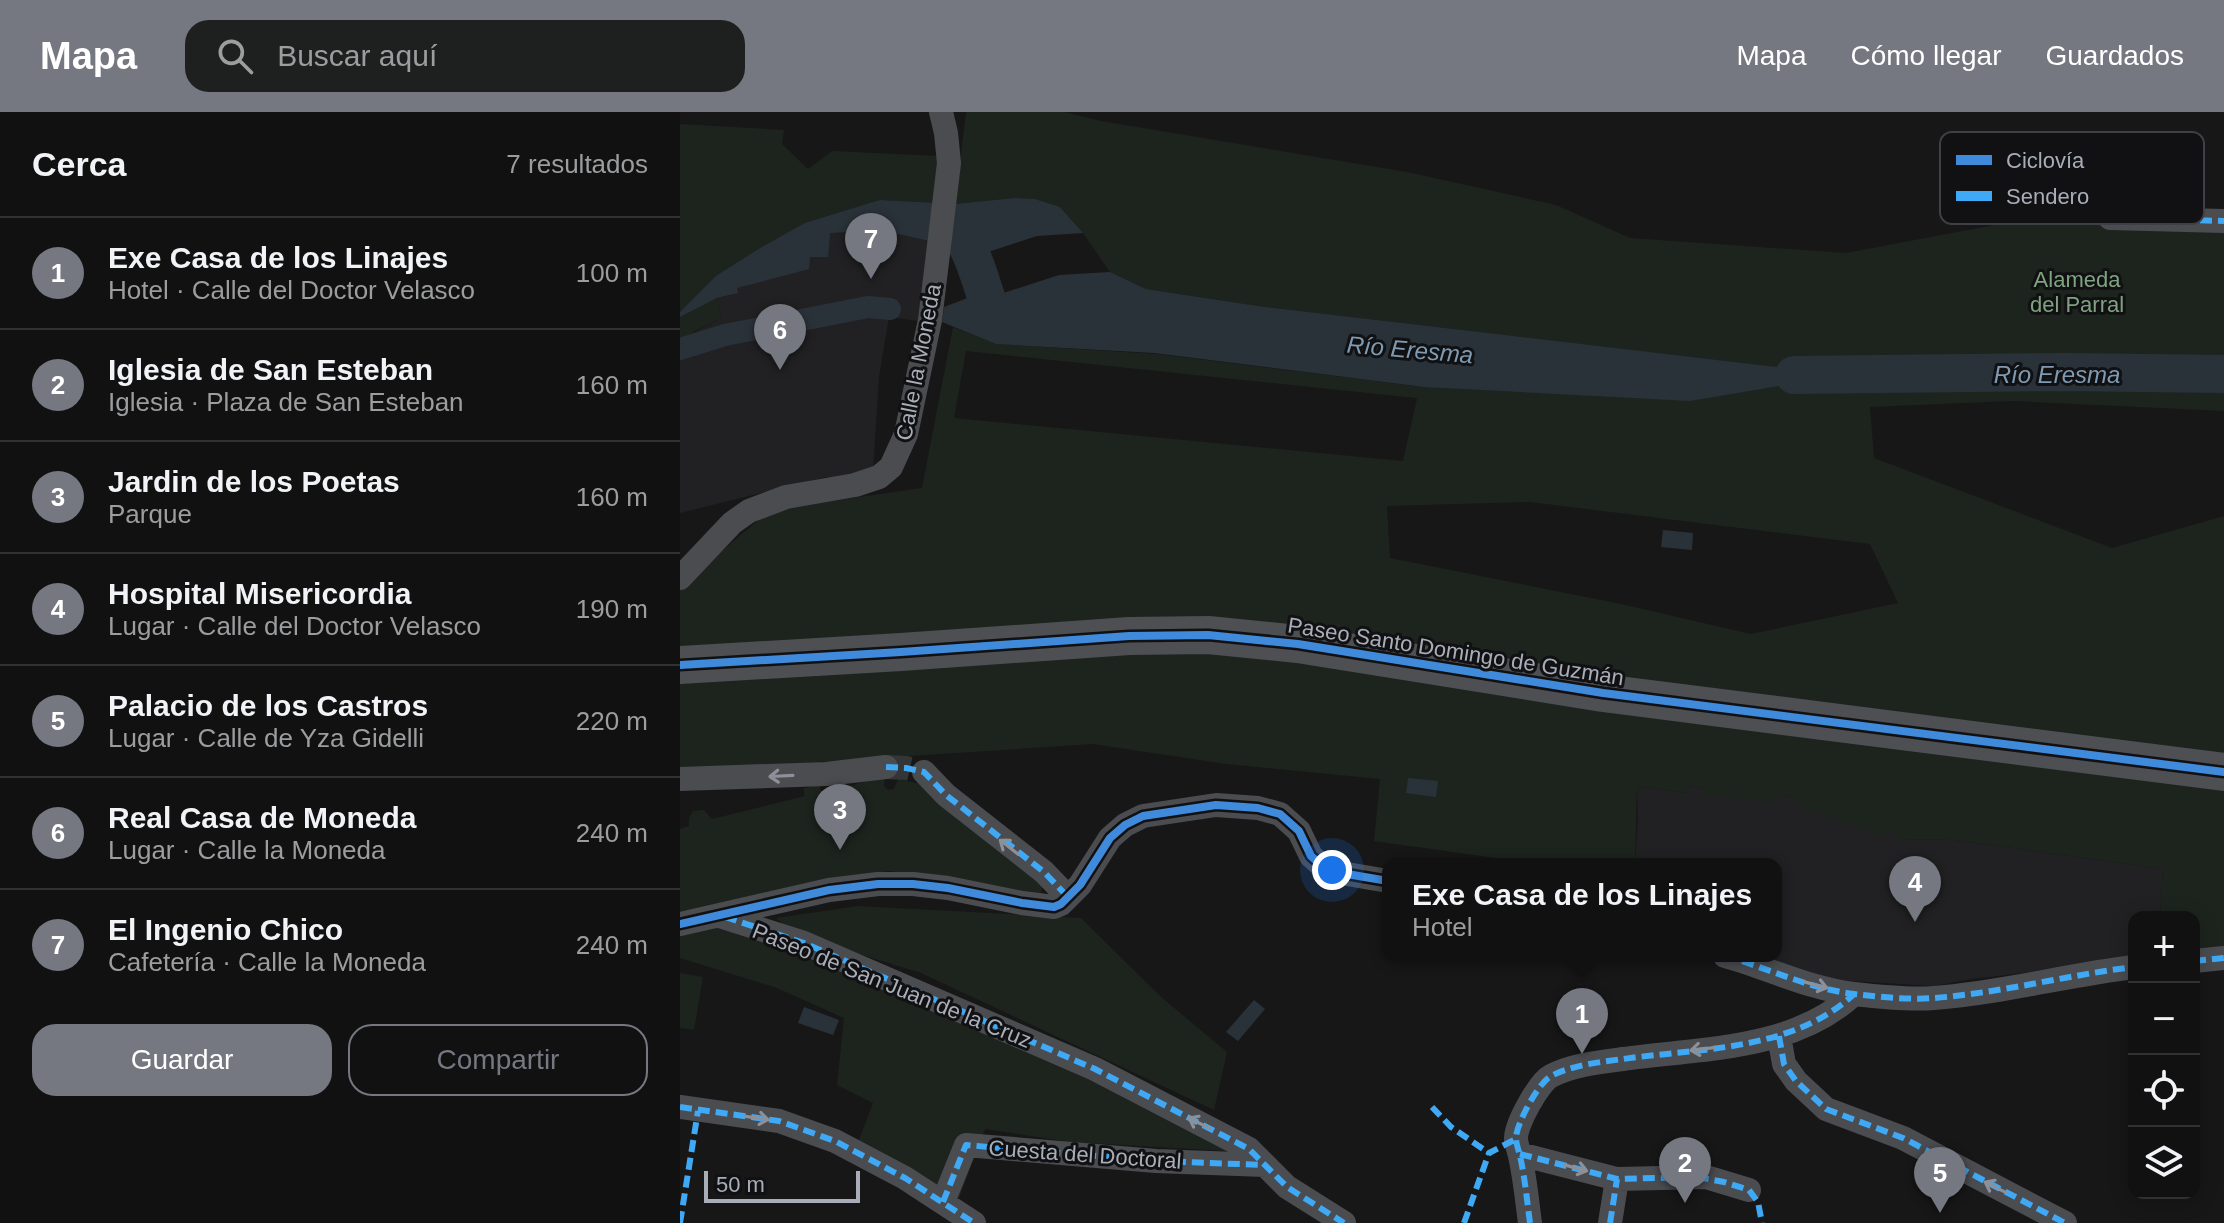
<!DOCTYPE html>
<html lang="es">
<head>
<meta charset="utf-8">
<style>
	:root { --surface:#111; --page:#1e1f1f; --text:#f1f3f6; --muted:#9c9d9f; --line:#303131; --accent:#757880 }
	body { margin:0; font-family:Helvetica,sans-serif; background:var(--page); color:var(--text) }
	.controls { position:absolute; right:24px; bottom:24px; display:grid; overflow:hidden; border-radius:16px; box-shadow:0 4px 20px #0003 }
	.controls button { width:72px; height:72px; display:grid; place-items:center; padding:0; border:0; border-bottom:2px solid var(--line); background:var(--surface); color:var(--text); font:40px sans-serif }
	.scale { position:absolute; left:24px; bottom:20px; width:156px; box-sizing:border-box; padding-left:8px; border:4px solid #a8adb8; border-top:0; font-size:22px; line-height:28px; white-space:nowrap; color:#a8adb8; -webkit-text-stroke:6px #111113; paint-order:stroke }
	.you { position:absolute; left:652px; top:758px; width:28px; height:28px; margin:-20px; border:6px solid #fff; border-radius:50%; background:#1a73e8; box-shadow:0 0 0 12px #1a73e833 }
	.badge { display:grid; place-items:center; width:52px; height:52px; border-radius:50%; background:var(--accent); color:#fff; font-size:26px; font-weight:700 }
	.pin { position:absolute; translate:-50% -66px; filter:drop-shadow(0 2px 4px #0008) }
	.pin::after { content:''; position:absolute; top:42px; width:28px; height:24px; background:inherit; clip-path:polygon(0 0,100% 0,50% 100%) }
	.popup { position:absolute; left:702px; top:746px; width:400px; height:104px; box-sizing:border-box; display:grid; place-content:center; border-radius:16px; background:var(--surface); filter:drop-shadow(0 2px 6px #0005); font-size:26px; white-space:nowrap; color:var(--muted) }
	.popup b { font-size:30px; color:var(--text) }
	.popup::after { content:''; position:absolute; left:50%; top:100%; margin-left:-16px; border:16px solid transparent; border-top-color:var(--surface) }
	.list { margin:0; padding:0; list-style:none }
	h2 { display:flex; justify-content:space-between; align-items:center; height:104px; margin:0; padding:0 32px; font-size:34px }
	h2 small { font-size:26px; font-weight:400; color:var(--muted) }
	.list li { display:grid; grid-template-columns:52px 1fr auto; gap:24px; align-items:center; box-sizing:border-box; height:112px; padding:0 32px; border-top:2px solid var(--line) }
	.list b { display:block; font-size:30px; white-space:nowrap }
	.list p { margin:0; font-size:26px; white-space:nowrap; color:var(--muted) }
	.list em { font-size:26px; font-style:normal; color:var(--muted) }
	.actions { display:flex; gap:16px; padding:24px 32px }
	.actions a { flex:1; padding:18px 0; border:2px solid var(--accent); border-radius:24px; text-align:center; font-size:28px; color:var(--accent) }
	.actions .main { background:var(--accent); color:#fff }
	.icon { flex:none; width:44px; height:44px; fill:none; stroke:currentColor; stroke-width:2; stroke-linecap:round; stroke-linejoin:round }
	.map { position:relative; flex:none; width:1544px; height:1111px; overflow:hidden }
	header { display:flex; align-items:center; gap:48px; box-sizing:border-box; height:112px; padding:0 40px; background:var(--accent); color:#fff }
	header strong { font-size:38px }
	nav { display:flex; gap:44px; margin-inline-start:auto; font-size:28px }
	.search { width:560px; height:72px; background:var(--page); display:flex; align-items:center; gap:20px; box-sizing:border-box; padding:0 28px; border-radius:24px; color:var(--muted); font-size:30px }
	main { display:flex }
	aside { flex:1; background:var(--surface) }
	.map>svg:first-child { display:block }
	.built { fill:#212123 }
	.green { fill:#1d241e; fill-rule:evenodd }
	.water { fill:#2a3239 }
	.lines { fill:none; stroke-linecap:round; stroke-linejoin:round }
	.canal { stroke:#2a3239; stroke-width:22 }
	.river { stroke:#2a3239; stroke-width:38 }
	.minor-tunnel { stroke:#343537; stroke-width:24; stroke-dasharray:24 12; stroke-linecap:butt }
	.minor { stroke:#4b4c50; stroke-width:24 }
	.primary { stroke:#4d4f52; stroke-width:38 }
	.quiet { stroke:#3fa9f5; stroke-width:6; stroke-dasharray:12 6; stroke-linecap:butt }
	.cycleway-casing { stroke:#111113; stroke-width:13 }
	.cycleway { stroke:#408adc; stroke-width:8 }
	.oneway { stroke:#8c9099 }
	.labels { text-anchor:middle; stroke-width:6; stroke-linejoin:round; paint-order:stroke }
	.park-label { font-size:22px; fill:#7fa381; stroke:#111113 }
	.street-label { font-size:22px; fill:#a8adb8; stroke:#111113 }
	.water-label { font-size:24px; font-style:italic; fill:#7f9bb3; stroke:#111113 }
	.key { fill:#111113; stroke:#3e4045; stroke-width:2 }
	.key-label { font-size:22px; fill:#a8adb8 }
</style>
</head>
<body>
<header>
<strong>Mapa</strong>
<div class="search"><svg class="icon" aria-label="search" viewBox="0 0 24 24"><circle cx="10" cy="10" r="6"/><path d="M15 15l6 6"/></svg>Buscar aquí</div>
<nav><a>Mapa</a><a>Cómo llegar</a><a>Guardados</a></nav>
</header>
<main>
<aside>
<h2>Cerca<small>7 resultados</small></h2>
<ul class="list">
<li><span class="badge">1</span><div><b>Exe Casa de los Linajes</b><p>Hotel · Calle del Doctor Velasco</p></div><em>100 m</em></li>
<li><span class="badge">2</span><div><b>Iglesia de San Esteban</b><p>Iglesia · Plaza de San Esteban</p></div><em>160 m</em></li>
<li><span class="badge">3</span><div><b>Jardin de los Poetas</b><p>Parque</p></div><em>160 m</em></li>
<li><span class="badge">4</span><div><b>Hospital Misericordia</b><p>Lugar · Calle del Doctor Velasco</p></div><em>190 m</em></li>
<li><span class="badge">5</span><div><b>Palacio de los Castros</b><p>Lugar · Calle de Yza Gidelli</p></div><em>220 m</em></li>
<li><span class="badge">6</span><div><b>Real Casa de Moneda</b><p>Lugar · Calle la Moneda</p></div><em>240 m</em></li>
<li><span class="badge">7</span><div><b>El Ingenio Chico</b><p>Cafetería · Calle la Moneda</p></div><em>240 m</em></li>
</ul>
<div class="actions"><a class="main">Guardar</a><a>Compartir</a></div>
</aside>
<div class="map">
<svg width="1544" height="1111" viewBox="0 0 1544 1111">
	<rect width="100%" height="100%" fill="#171717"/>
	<path class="built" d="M 204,119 L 249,129 L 238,209 L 209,205 L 199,265 L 193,358 L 183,366 L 146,365 L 0,401 L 0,250 L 17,239 L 13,221 L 41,206 L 37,186 L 57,181 L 57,176 L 83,168 L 130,145 L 150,121 Z
		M 957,674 L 1007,681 L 1008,674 L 1024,676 L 1024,682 L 1100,690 L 1101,683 L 1117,685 L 1206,726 L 1206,719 L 1216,721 L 1219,727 L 1275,728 L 1483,757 L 1480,805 L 1454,805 L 1454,848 L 1291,867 L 1254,874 L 1155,868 L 1075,844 L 1096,844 L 1096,752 L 955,752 L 958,707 Z"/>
	<path class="green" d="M 286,0 L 384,0 L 421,9 L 727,60 L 876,93 L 950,126 L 1166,141 L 1415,94 L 1431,106 L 1544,109 L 1544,299 L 1333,289 L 1190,295 L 1194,346 L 1432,436 L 1544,404 L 1544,842 L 1514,844 L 1514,805 L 1480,805 L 1483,757 L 1275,728 L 1219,727 L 1216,721 L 1207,720 L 1206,726 L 1116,692 L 1116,685 L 1101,683 L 1100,691 L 1024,683 L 1023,676 L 1009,674 L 1007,681 L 957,674 L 955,752 L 858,752 L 694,729 L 700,667 L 546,652 L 413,632 L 14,658 L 0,668 L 0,475 L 90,398 L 242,376 L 273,215 L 316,232 L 477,242 L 744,275 L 1160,263 L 578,194 L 466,177 L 430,160 L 403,121 L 380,95 L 355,87 L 334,86 L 275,92 ZM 286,239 L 736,286 L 737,287 L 723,349 L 274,306 ZM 850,390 L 1190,432 L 1218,491 L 1071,522 L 941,492 L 710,446 L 707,394 Z
		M 0,12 L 104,18 L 102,32 L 128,57 L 152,39 L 259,44 L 252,91 L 200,88 L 80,136 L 37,164 L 0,200 Z
		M 37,186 L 41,206 L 13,220 L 17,239 L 0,250 L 0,205 Z
		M 205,663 L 204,674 L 208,678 L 214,677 L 218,667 L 241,672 L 362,774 L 361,783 L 255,764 L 208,759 L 147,767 L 27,796 L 0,799 L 0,717 L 9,714 L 9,706 L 13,699 L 24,698 L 32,707 L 125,684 L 123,677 L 139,672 L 141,679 L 173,673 Z
		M 178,794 L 401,806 L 480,884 L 547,940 L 534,998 L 241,861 L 114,822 L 96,806 Z
		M 36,808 L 156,848 L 431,971 L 547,1039 L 391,1030 L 305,1017 L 278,1089 L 177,1033 L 193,991 L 157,973 L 164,906 L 97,876 L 0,846 L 0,817 Z
		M 0,861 L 23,865 L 14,918 L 0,916 Z"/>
	<path class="water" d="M 334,86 L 355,87 L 380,95 L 403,121 L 357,124 L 280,149 L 272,134 L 204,119 L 150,121 L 148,145 L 130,145 L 129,157 L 57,176 L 58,181 L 37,186 L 0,205 L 0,200 L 36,164 L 80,136 L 125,111 L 200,88 L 275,92 Z
		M 430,160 L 466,177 L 578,194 L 1164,263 L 1010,289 L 744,275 L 474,241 L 316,232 L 262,210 L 264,195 L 311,177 L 314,184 L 379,163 Z
		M 983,418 L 1013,421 L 1012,438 L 981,435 Z
		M 728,666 L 758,669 L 756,685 L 726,681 Z
		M 574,888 L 585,897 L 558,929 L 546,920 Z
		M 124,895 L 159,908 L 153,923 L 118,911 Z"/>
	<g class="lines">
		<path class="canal" d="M 0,237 L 45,223 L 188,195 L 210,197"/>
		<path class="river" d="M 259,109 C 291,116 299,169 310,196 C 318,205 327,208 339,208
			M 1114,263 L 1385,260 L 1544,262"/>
		<path class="minor-tunnel" d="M 206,655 L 226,656 L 244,660"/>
		<path class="minor" d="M 1430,106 L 1544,109
			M 0,466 L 52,411 L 69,399 L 106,385 L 175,373 L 199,365 L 211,355 L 226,322 L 250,208 L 269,51 L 266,21 L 261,0
			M 244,660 L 266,683 L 364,760 L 388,785
			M 0,667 L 146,662 L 206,655
			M 40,804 L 124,831 L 415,957 L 569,1037 L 607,1075 L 664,1111
			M 0,812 L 149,778 L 198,772 L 233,772 L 268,776 L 342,791 L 374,795 L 381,792 L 400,773 L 430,726 L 445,713 L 463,704 L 536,693 L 578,696 L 600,702 L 619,719 L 631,744 L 640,752 L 661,761 L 708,769
			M 1045,844 C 1088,856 1130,877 1174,882 C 1200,885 1228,888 1254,886 C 1321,881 1387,863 1454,855
			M 1514,849 L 1544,846
			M 1099,924 L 1104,952 L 1116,969 L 1146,997 L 1223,1026 L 1385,1111
			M 0,995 L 99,1009 L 155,1029 L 225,1066 L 294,1111
			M 840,1042 L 937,1067 L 1026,1065 L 1069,1078
			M 263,1090 L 286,1033 L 476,1049 L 585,1053
			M 850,1111 C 847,1089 845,1066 840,1044 C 839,1039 836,1032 836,1026 C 836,1012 859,970 871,964 C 892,953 920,950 943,947 C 1021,936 1113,939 1174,882
			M 930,1111 L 937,1067"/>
		<path class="primary" d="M 0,553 L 221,540 L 449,524 L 528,523 L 618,532 L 923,581 L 1544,660"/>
		<path class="quiet" d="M 1430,106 L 1544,109
			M 206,655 L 226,656 L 244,660 L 266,683 L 364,760 L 388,785
			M 45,805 L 124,831 L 415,957 L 569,1037 L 607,1075 L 664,1111
			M 1045,844 C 1088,856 1130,877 1174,882 C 1200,885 1228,888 1254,886 C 1321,881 1387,863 1454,855
			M 1514,849 L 1544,846
			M 1099,924 L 1104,952 L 1116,969 L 1146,997 L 1223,1026 L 1385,1111
			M 0,995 L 99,1009 L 155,1029 L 225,1066 L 294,1111
			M 752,995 L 771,1015 L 809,1041
			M 840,1042 L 937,1067 L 1017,1065 L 1044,1070 L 1069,1078 L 1078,1090 L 1082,1111
			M 263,1090 L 286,1033 L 476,1049 L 585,1053
			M 0,1111 L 18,999
			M 784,1111 L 809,1041 L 836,1027
			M 850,1111 C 847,1089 845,1066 840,1044 C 839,1039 836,1032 836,1026 C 836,1012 859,970 871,964 C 892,953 920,950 943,947 C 1021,936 1113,939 1174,882
			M 930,1111 L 937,1067"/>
		<g class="cycleway-casing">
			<path id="cycleway" d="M 0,553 L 221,540 L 449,524 L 528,523 L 618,532 L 923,581 L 1544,660
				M 0,812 L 149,778 L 198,772 L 233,772 L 268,776 L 342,791 L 374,795 L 381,792 L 400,773 L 430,726 L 445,713 L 463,704 L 536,693 L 578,696 L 600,702 L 619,719 L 631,744 L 640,752 L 661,761 L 708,769"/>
		</g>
		<use href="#cycleway" class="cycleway"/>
	</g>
	<defs><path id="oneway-shaft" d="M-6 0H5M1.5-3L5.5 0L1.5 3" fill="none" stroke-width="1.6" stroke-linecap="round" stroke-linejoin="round" transform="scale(2)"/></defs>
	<g class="oneway">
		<use href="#oneway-shaft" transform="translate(101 664) rotate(177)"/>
		<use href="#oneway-shaft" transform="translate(329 735) rotate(-142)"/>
		<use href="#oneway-shaft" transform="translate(1136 873) rotate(15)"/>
		<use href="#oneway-shaft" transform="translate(1022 937) rotate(173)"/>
		<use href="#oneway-shaft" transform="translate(77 1006) rotate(8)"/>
		<use href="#oneway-shaft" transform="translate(519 1011) rotate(-153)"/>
		<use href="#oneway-shaft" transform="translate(896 1056) rotate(15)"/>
		<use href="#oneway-shaft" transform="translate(1315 1075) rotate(-153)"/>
	</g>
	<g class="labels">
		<g class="park-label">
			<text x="1397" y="175">Alameda<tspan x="1397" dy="25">del Parral</tspan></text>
		</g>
		<g class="street-label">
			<text transform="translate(238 250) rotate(-79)" y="8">Calle la Moneda</text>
			<text transform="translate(776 539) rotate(9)" y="8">Paseo Santo Domingo de Guzmán</text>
			<text transform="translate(212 873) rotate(22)" y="8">Paseo de San Juan de la Cruz</text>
			<text transform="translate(405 1042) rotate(4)" y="8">Cuesta del Doctoral</text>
		</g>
		<g class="water-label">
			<text transform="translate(730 238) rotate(5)" y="8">Río Eresma</text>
			<text x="1377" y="271">Río Eresma</text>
		</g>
	</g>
	<rect x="1260" y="20" width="264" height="92" rx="12" class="key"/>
	<rect x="1276" y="43" width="36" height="10" fill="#408adc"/>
	<rect x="1276" y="79" width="36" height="10" fill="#3fa9f5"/>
	<g class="key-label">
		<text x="1326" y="56">Ciclovía</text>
		<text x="1326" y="92">Sendero</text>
	</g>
</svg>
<div class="controls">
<button>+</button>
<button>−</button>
<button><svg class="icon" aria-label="locate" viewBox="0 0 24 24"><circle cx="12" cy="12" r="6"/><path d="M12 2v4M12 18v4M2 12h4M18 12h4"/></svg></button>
<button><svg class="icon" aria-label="layers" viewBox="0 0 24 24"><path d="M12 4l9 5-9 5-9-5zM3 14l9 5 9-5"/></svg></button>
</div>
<div class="scale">50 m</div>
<div class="you"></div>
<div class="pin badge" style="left:902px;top:942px">1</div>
<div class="popup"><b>Exe Casa de los Linajes</b>Hotel</div>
<div class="pin badge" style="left:1005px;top:1091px">2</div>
<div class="pin badge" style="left:160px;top:738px">3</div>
<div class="pin badge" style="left:1235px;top:810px">4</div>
<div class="pin badge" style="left:1260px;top:1101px">5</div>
<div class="pin badge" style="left:100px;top:258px">6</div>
<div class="pin badge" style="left:191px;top:167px">7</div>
</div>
</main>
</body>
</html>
